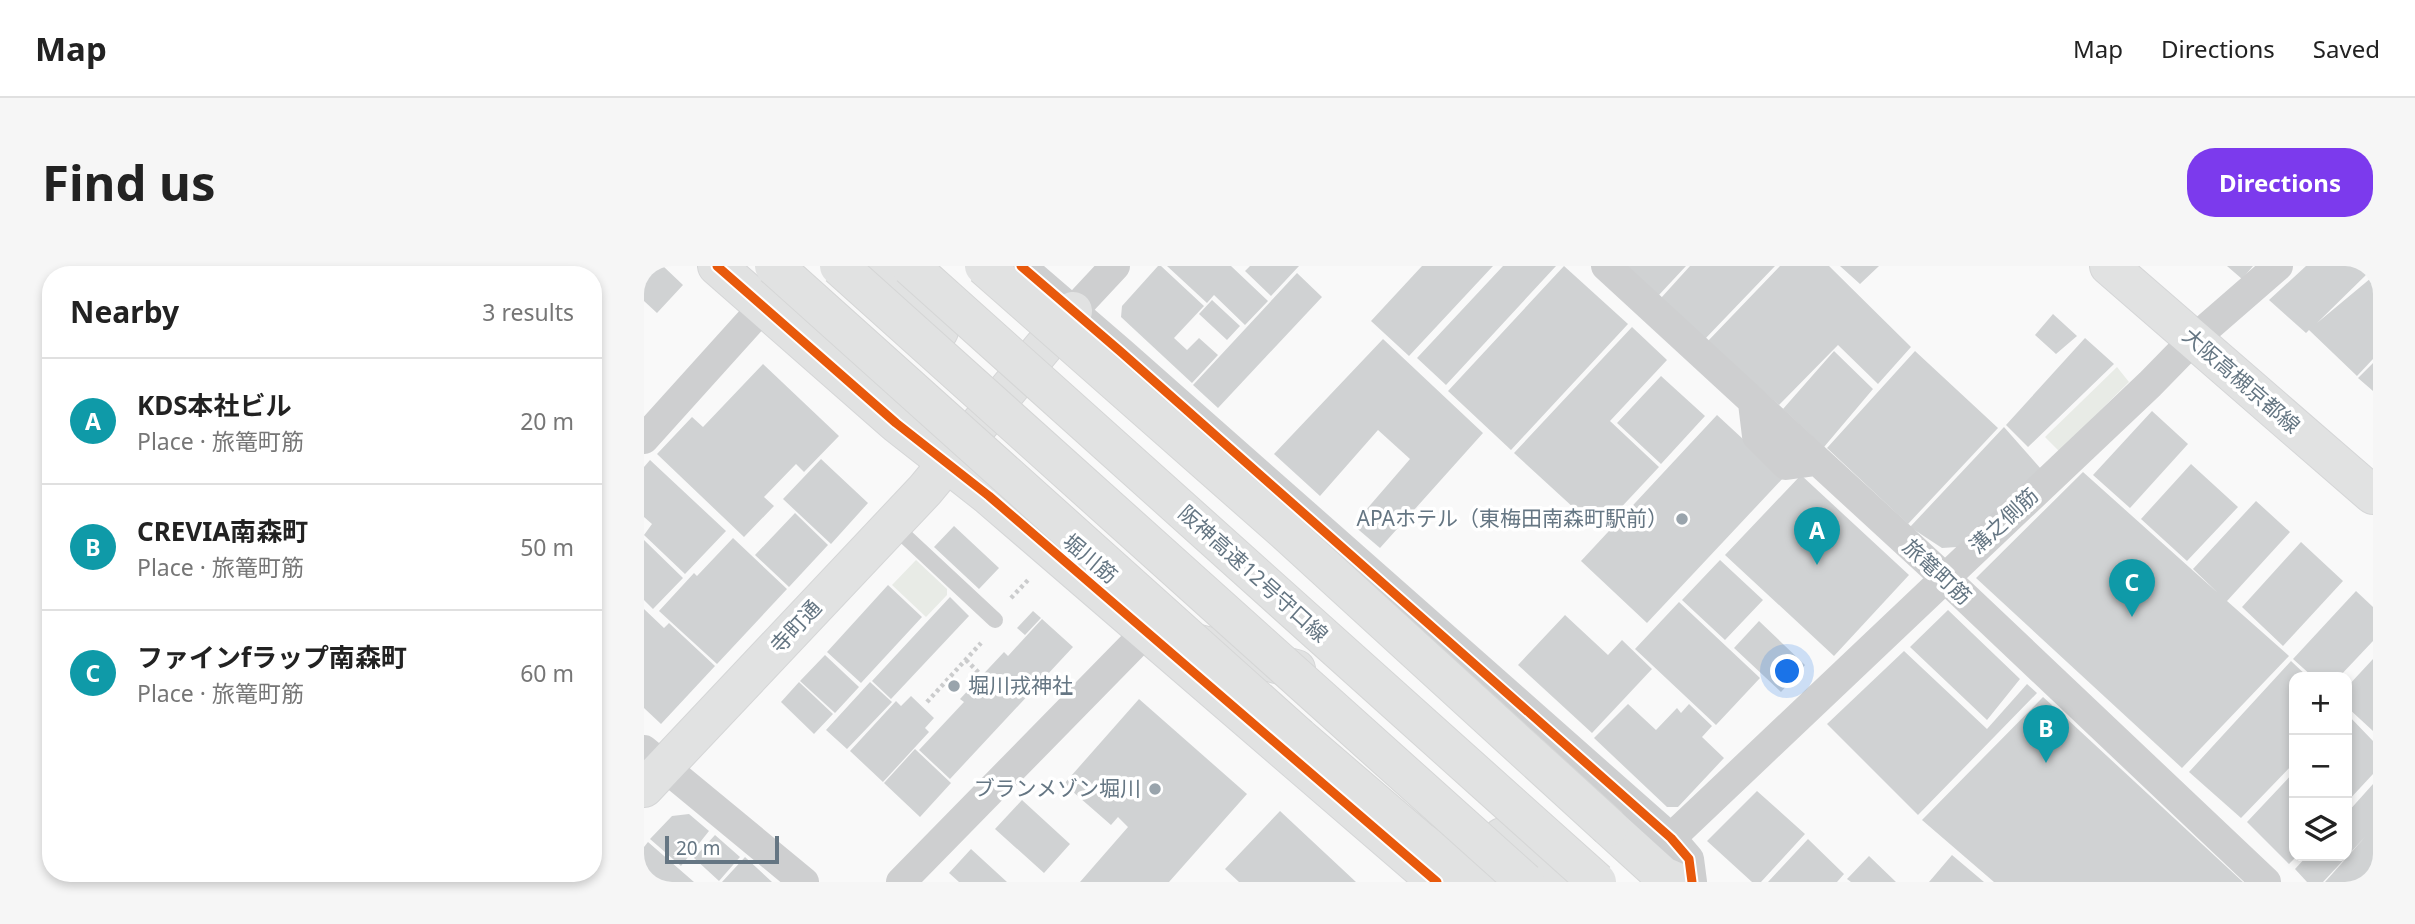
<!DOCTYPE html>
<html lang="en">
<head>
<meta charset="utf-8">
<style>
	:root { --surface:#fff; --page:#f6f6f6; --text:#222; --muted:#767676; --line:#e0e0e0; --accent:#7c3aed }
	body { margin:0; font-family:"Noto Sans","Noto Sans JP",sans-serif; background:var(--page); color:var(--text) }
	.controls { position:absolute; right:21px; bottom:21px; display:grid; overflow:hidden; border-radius:14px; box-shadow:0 4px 10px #0003 }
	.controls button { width:63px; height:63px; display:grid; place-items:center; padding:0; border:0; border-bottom:2px solid var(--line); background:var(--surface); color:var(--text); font:35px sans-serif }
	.scale { position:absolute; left:21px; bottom:18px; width:114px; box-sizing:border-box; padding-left:7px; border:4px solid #657683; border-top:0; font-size:19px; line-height:24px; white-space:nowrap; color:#657683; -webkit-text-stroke:5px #fff; paint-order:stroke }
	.you { position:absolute; left:1144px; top:406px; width:24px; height:24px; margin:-18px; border:5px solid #fff; border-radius:50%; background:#1a73e8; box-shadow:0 0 0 10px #1a73e833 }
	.badge { display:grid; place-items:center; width:46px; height:46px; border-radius:50%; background:var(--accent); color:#fff; font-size:23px; font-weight:700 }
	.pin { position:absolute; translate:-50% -58px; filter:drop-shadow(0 2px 4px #0008) }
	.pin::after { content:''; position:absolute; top:37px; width:24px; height:21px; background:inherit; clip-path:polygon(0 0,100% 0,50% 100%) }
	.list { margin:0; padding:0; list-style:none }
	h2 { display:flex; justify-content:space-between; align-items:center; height:91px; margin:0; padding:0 28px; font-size:30px }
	h2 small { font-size:23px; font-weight:400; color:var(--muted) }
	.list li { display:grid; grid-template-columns:46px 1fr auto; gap:21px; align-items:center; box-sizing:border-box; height:126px; padding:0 28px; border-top:2px solid var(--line) }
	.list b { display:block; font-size:26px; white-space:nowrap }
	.list p { margin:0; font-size:23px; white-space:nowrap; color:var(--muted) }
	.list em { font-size:23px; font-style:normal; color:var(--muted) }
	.icon { flex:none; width:38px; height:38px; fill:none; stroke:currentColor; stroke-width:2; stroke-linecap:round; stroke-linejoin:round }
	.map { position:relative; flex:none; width:1729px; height:616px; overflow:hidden; border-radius:28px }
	header { display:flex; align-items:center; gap:42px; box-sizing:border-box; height:98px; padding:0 35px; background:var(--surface); border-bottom:2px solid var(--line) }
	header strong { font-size:33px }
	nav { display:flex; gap:38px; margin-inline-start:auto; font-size:24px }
	.intro { display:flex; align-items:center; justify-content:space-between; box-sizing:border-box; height:168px; padding:0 42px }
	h1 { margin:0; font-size:49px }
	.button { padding:18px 32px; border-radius:28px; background:var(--accent); color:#fff; font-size:24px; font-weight:700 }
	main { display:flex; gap:42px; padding:0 42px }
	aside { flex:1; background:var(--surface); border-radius:28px; box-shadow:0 4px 10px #0003 }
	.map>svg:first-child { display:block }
	.green { fill:#e8ebe6 }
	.building { fill:#d0d2d3 }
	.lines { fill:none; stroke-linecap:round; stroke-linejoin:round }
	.secondary-casing { stroke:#d5d6d7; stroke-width:40 }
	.primary-casing { stroke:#d5d6d7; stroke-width:40 }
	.highway-casing { stroke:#d5d6d6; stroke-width:40 }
	.path { stroke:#cbcccd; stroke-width:4.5; stroke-dasharray:3.5 3.5; stroke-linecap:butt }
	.lane { stroke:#cecfd0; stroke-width:16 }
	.street { stroke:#cecfd0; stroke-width:30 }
	.secondary { stroke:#e1e2e2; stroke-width:38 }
	.primary { stroke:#e1e2e2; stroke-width:38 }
	.highway { stroke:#e1e2e2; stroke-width:38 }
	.highway-bridge-casing { stroke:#d5d6d6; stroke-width:40; stroke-linecap:butt }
	.highway-bridge { stroke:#e1e2e2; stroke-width:38 }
	.cycleway-casing { stroke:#fff; stroke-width:13 }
	.cycleway { stroke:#e8590c; stroke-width:9 }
	.poi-dot { fill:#99a4ac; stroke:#fff; stroke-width:2.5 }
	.labels { text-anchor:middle; stroke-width:7; stroke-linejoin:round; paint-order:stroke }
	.street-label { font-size:21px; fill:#657683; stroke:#fff }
	.poi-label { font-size:21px; fill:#657683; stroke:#fff; text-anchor:end }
</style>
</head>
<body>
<header>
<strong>Map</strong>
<nav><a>Map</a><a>Directions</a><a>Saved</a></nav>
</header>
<div class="intro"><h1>Find us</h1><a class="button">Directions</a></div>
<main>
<aside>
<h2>Nearby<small>3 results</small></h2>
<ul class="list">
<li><span class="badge" style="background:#0f9aa8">A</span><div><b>KDS本社ビル</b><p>Place · 旅篭町筋</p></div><em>20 m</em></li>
<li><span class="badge" style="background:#0f9aa8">B</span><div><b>CREVIA南森町</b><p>Place · 旅篭町筋</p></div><em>50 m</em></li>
<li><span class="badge" style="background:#0f9aa8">C</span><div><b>ファインfラップ南森町</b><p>Place · 旅篭町筋</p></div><em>60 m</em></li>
</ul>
</aside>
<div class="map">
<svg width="1729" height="616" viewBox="0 0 1729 616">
	<rect width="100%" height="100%" fill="#f9f9f9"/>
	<path class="green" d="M 1473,101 L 1485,116 L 1415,185 L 1401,171 Z
		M 272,294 L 303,323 L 303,329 L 282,351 L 248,319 Z"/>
	<path class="building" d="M 14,0 L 19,0 L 39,19 L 13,47 L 0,35 L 0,15 Z
		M 514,0 L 517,0 L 560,40 L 530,72 L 543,84 L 555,72 L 574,89 L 548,117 L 477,51 L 478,40 Z
		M 523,0 L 587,0 L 624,35 L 601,59 L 570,29 L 563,37 Z
		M 606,0 L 655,0 L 627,30 L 601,5 Z
		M 778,0 L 849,0 L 765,90 L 727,55 Z
		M 859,0 L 912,0 L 802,119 L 773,92 Z
		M 920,0 L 984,58 L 867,184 L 804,125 Z
		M 981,0 L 1042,0 L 1014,30 Z
		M 1046,0 L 1131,0 L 1060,74 L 1017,32 Z
		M 1136,0 L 1185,0 L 1267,81 L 1234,118 L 1194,79 L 1135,139 L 1063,76 Z
		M 1196,0 L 1235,0 L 1216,18 Z
		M 1583,0 L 1609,0 L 1598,13 Z
		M 1662,0 L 1716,0 L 1724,7 L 1673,57 L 1727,12 L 1729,13 L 1729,93 L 1713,110 L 1665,64 L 1662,67 L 1625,34 Z
		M 653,7 L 678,31 L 574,142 L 549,119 Z
		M 568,34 L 596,60 L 583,74 L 555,48 Z
		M 1409,48 L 1433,70 L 1412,88 L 1391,69 Z
		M 988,61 L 1023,94 L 966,155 L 1015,201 L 955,265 L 870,187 Z
		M 1441,72 L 1470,98 L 1384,181 L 1362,159 Z
		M 739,73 L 839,167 L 736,282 L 709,259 L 766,193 L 734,164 L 676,230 L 630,188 Z
		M 1190,85 L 1229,123 L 1180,181 L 1139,143 Z
		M 1271,85 L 1354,162 L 1264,258 L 1183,182 Z
		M 1729,97 L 1729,125 L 1714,112 Z
		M 119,98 L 195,170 L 160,206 L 152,198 L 120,231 L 130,240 L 100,271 L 13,188 L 48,151 L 59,161 Z
		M 1017,110 L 1061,150 L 1017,198 L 973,157 Z
		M 1508,145 L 1544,178 L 1486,242 L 1449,209 Z
		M 1073,149 L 1140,211 L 1003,357 L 937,295 Z
		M 1360,161 L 1397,203 L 1313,281 L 1298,282 L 1266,261 Z
		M 177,193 L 224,237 L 187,278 L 139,233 Z
		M 6,194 L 82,265 L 41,308 L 0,269 L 8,258 L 0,251 L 0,201 Z
		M 1547,198 L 1594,241 L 1543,295 L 1497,253 Z
		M 1439,206 L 1574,327 L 1549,303 L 1612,235 L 1646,266 L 1583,335 L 1645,390 L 1538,502 L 1332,312 Z
		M 1157,209 L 1265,309 L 1190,390 L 1081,289 Z
		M 151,247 L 184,279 L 145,321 L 111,289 Z
		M 310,260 L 355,302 L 335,323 L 290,281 Z
		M 89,272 L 143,323 L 73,398 L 15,345 L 50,307 L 53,310 Z
		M 0,274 L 39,312 L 9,343 L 0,334 Z
		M 1657,276 L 1699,315 L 1639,380 L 1598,341 Z
		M 1076,294 L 1119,334 L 1081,374 L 1038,334 Z
		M 244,319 L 278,351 L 217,417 L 183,386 Z
		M 1712,325 L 1729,341 L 1729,375 L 1695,411 L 1669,411 L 1649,393 Z
		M 306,331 L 325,350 L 247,433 L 228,415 Z
		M 1035,336 L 1116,412 L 1072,459 L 991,383 Z
		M 0,343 L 20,362 L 25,357 L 71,400 L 17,458 L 0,442 Z
		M 1304,344 L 1376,413 L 1343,454 L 1266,381 Z
		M 389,345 L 397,352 L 381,369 L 373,362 Z
		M 921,349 L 964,389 L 978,374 L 1008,403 L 948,467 L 874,399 Z
		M 398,353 L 429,381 L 306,513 L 275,484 L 320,436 L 316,433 L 360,386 L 364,390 Z
		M 1115,355 L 1161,399 L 1137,426 L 1090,382 Z
		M 1260,385 L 1343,463 L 1383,418 L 1393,427 L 1274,549 L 1183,458 Z
		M 181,389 L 215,421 L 191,447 L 156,415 Z
		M 1729,393 L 1729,465 L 1703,441 L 1703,421 Z
		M 1647,395 L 1664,411 L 1650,411 L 1650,497 L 1597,552 L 1545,506 Z
		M 155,416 L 189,448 L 170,468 L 137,436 Z
		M 226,416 L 248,436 L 203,483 L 182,464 Z
		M 267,430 L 290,452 L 281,462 L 285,466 L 239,516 L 206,485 L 252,435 L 257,440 Z
		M 1399,431 L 1409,440 L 1599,616 L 1350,616 L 1278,554 Z
		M 495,433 L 603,528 L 525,616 L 436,616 L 484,561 L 474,551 L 467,559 L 420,518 Z
		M 984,438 L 1012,464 L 1033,442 L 1037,447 L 1045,438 L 1068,460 L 1058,471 L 1080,492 L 1034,541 L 1023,541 L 950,472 Z
		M 1704,449 L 1729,475 L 1729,508 L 1703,536 Z
		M 271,483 L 307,517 L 276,551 L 240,517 Z
		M 1650,506 L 1650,590 L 1653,590 L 1645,598 L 1603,556 Z
		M 1729,518 L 1729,616 L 1681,616 L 1721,571 L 1679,616 L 1663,616 L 1651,603 L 1663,590 L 1703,590 L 1703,547 Z
		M 1113,525 L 1161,568 L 1117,616 L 1108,616 L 1063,575 Z
		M 378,534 L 426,578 L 400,607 L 351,563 Z
		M 636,545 L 712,616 L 595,616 L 581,603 Z
		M 45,548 L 65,565 L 37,600 L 6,573 L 28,550 Z
		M 71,569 L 96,591 L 75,615 L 50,592 Z
		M 1164,573 L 1200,608 L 1193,616 L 1124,616 Z
		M 4,576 L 50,616 L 16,616 L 0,602 L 0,581 Z
		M 327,583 L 363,616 L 315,616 L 305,607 Z
		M 1308,589 L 1340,616 L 1285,616 Z
		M 1225,590 L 1252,616 L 1207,616 L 1203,613 Z
		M 101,591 L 128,616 L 78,616 Z"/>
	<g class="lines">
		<g class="secondary-casing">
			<path id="secondary" d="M 73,0 L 252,157 L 345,230 L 793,616
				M 225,0 L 295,65
				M 540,374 L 652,403
				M 0,522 L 281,224 L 429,45
				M 858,571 L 909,616"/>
		</g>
		<g class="primary-casing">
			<path id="primary" d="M 1465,0 L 1729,229"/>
		</g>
		<g class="highway-casing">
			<path id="highway" d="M 655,471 L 775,574 L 832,616
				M 965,561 L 1019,610 L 1033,616"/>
		</g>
		<path class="path" d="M 367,332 L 385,313
			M 322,394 L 338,410
			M 283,436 L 337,377"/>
		<path class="lane" d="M 249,259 L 351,354"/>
		<path class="street" d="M 377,0 L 477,86 L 1027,572 L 1045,593 L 1048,616
			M 962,0 L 1300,311 L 1622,616
			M 429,45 L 471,0
			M 1109,137 L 1113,170 L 1142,199 L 1172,195
			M 0,173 L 119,41
			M 0,484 L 160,616
			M 1027,572 L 1506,118 L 1550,73 L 1634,0
			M 257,616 L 503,365"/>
		<use href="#secondary" class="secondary"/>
		<use href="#primary" class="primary"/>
		<use href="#highway" class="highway"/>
		<g class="highway-bridge-casing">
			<path id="highway-bridge" d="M 130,0 L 655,471
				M 195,0 L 881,616
				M 266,0 L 953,616
				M 340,0 L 642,266 L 965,561"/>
		</g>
		<use href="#highway-bridge" class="highway-bridge"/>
		<g class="cycleway-casing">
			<path id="cycleway" d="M 73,0 L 252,157 L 345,230 L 793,616
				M 377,0 L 477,86 L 1027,572 L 1045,593 L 1048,616"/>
		</g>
		<use href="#cycleway" class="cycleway"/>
	</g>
	<g class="poi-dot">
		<circle cx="1038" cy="253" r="7"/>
		<circle cx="310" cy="420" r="7"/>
		<circle cx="511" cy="523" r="7"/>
	</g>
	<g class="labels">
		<g class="street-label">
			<text transform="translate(1597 115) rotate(41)" y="7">大阪高槻京都線</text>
			<text transform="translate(1360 255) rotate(-43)" y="7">溝之側筋</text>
			<text transform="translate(446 293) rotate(40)" y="7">堀川筋</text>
			<text transform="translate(1293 306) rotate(43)" y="7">旅篭町筋</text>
			<text transform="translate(609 308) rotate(42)" y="7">阪神高速12号守口線</text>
			<text transform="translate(152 361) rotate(-47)" y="7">寺町通</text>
		</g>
		<g class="poi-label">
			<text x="1024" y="260">APAホテル（東梅田南森町駅前）</text>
			<text x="324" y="427" text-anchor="start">堀川戎神社</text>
			<text x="497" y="530">ブランメゾン堀川</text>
		</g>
	</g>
</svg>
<div class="controls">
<button>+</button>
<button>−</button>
<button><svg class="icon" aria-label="layers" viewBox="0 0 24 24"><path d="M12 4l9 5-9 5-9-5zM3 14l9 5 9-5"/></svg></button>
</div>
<div class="scale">20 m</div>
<div class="you"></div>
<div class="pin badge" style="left:1173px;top:299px;background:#0f9aa8">A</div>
<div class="pin badge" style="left:1402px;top:497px;background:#0f9aa8">B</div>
<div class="pin badge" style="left:1488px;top:351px;background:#0f9aa8">C</div>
</div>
</main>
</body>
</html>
